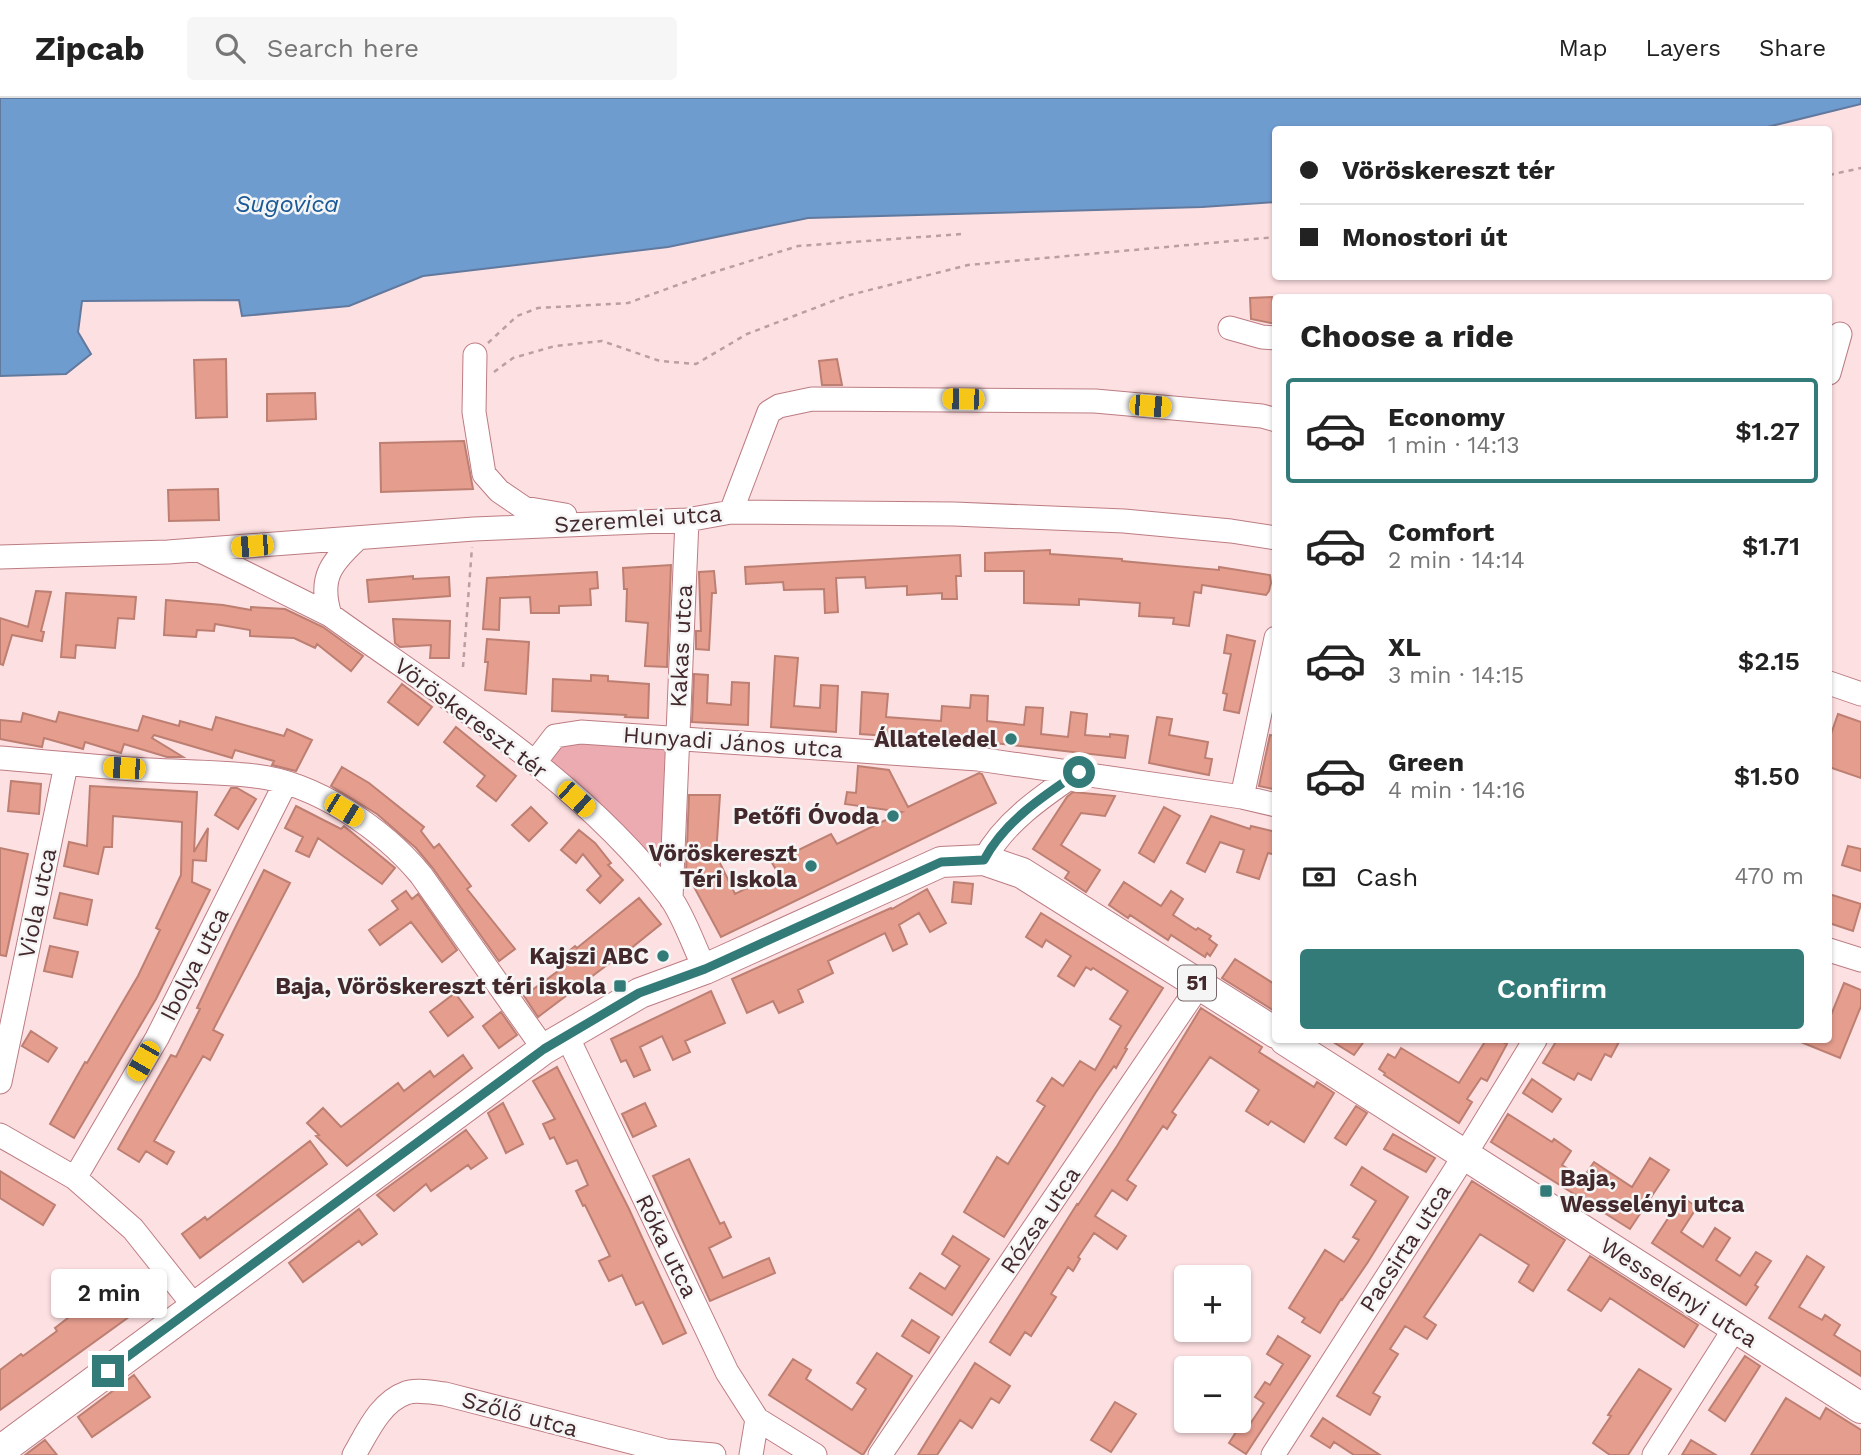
<!DOCTYPE html>
<meta charset="utf-8">
<style>
body{margin:0;font-family:"Work Sans",sans-serif;background:#f6f6f6;color:#222;height:100vh;display:flex;flex-direction:column;font-size:26px;white-space:nowrap}
*{box-sizing:border-box;margin:0}
p{font-size:23px;color:#767676}
.icon{flex:none;width:38px;height:38px;fill:none;stroke:currentColor;stroke-width:2;stroke-linecap:round;stroke-linejoin:round}
.map{position:relative;flex:1;overflow:hidden}
.panel{position:absolute;left:1272px;top:196px;width:560px;height:749px;display:flex;flex-direction:column;background:#fff;border-radius:7px;box-shadow:0 2px 5px #0004}
.panel>*{flex:none}
.banner{position:absolute;left:1272px;top:28px;width:560px;height:154px;border-radius:7px;box-shadow:0 2px 5px #0004;display:grid;align-content:center;height:154px;padding:0 28px;background:#fff}
.controls{position:absolute;left:1174px;top:1167px;display:grid;gap:14px}
.controls a{display:grid;place-items:center;width:77px;height:77px;border-radius:7px;background:#fff;box-shadow:0 2px 5px #0004;font-size:35px}
.end{position:absolute;width:32px;height:32px;margin:-16px;border:9px solid #327b78;background:#fff;box-shadow:0 0 0 4px #fff}
.from{border-radius:50%}
.bubble{position:absolute;height:49px;border-radius:7px;background:#fff;box-shadow:0 2px 5px #0004;font-size:23px;font-weight:600;line-height:49px;text-align:center}
.car{position:absolute;width:21px;height:42px;margin:-21px -10px;border-radius:9px;box-shadow:0 0 5px 2px #0007;background:linear-gradient(#f5c518 24%,#345 0 40%,#f5c518 0 76%,#345 0 86%,#f5c518 0)}
.banner b{display:flex;align-items:center;gap:24px;height:66px;font-size:26px}
.banner b+b{border-top:2px solid #e0e0e0}
.banner i{width:18px;height:18px;background:#222}
ul{padding:0;list-style:none}
li{display:flex;align-items:center;gap:21px;height:105px;margin:0 14px 10px;padding:0 14px;border:4px solid transparent;border-radius:7px}
li div{flex:1}
li b{display:block;font-size:26px}
li em{font-style:normal;font-weight:600}
li.active{border-color:#327b78}
li>.icon{width:63px;height:63px;stroke-width:1.5}
h2{padding:0 28px;font-size:32px;line-height:84px}
.pay{display:flex;align-items:center;gap:18px;height:77px;padding:0 28px;font-size:26px}
.pay p{margin-inline-start:auto}
.action{display:flex;gap:14px;margin-top:auto;padding:14px 28px}
.action a{flex:1;height:80px;border-radius:7px;background:#327b78;color:#fff;font-size:28px;font-weight:600;line-height:80px;text-align:center}
header{display:flex;align-items:center;gap:42px;box-sizing:border-box;height:98px;padding:0 35px;background:#fff;border-bottom:2px solid #e0e0e0}
header strong{font-size:33px}
nav{display:flex;gap:38px;margin-inline-start:auto;font-size:24px}
.search{width:490px;height:63px;background:#f6f6f6;display:flex;align-items:center;gap:18px;box-sizing:border-box;padding:0 24px;border-radius:7px;color:#767676;font-size:26px}
.map>svg:first-child{display:block}
</style>
<header>
<strong>Zipcab</strong>
<div class="search"><svg class="icon" aria-label="search" viewBox="0 0 24 24"><circle cx="10" cy="10" r="6"/><path d="M15 15l6 6"/></svg>Search here</div>
<nav><a>Map</a><a>Layers</a><a>Share</a></nav>
</header>
<div class="map">
<svg width="1861" height="1357" viewBox="0 0 1861 1357">
<rect width="100%" height="100%" fill="#fde0e2"/>
<path fill="#ecabb1" d="M555,638L670,648L666,786L535,664Z"/>
<path fill="#6f9ccf" stroke="#62799e" stroke-width="2" d="M0,0H1861V6L1755,32H1276V104L1202,109L808,120L668,149L423,178L349,208L242,218L239,202L82,203L78,234L91,256L66,276L0,278Z"/>
<path fill="#e59d8e" stroke="#bd7f72" stroke-width="2" d="M1272,199L1276,226L1251,221L1250,200Z
M226,261L227,319L196,320L194,262Z
M837,261L842,287H822L819,263Z
M315,295L316,321L267,323V296Z
M464,343L473,391L381,394L380,345Z
M218,391L219,422L169,423L168,392Z
M1050,452V456L1122,461V463L1219,472V469L1270,477L1271,485L1269,493L1266,497L1202,487L1201,495L1194,494L1189,528L1173,526L1174,520L1139,518L1140,505L1079,501V507L1024,505V473H985V455Z
M960,457L961,478H956L957,501H942V495L907,497V488L866,490L865,479L836,480L838,514L825,515L824,491L784,492L783,484L746,486L745,469Z
M671,467L667,569L645,568L648,525L626,523L627,491H624L623,470Z
M714,473L716,495H712L709,552L696,551V533H701L699,474Z
M597,474L598,490L590,491L591,507L559,508V515H531L530,499L500,500L499,532L483,531L487,480Z
M413,478V481L449,479L450,498L369,504L367,482Z
M36,493L51,494L41,533L44,534L42,543L12,537L3,567L0,566V520L28,529Z
M66,495L136,499L134,521L118,520L115,550L76,547L75,560L61,559Z
M166,502L223,507L251,512V509L285,511L323,529L363,558L351,573L317,546L315,550L294,540L250,538V532L215,526L214,533L197,532L196,539L164,537Z
M393,521L450,523L449,560H430L431,547L400,549L395,545Z
M1227,537L1255,543L1239,615L1224,612L1227,596L1223,595L1231,556L1224,555Z
M487,541L529,544L526,596L485,592L488,564H485Z
M775,558L798,560L794,608L820,610L821,587L838,588L836,634L771,629Z
M694,576L708,577L707,605L731,607L732,584L749,585L748,627L692,624Z
M591,577L608,578V583L649,586L648,620L625,619L626,617L552,613L553,581L591,583Z
M402,586L432,609L418,627L388,604Z
M862,594L888,596L886,619L941,623L942,608L970,610L971,597L988,598L987,623L1024,627L1026,609L1043,610L1041,636L1068,639L1071,614L1087,616L1085,637L1110,639V636L1128,638L1125,660L994,645L860,636Z
M59,614L138,633L143,618L179,628L180,623L212,632L216,619L284,638L287,631L312,642L296,673L272,667L274,663L235,652L232,660L154,637L152,640L183,659H167L124,646L121,655L85,644L83,651L44,640L42,649L0,641V622L21,624L23,615L56,624Z
M1838,616L1861,624V680L1829,669V642Z
M1157,619L1172,621L1169,637L1208,644L1205,660L1212,661L1209,677L1149,665Z
M456,629L516,678L496,703L477,688L485,678L444,644Z
M1270,637L1276,638V675L1273,691L1259,688Z
M858,668L889,672L908,709L979,675L982,676L996,705L721,839L686,774L689,697H720L716,757L735,796L778,775L772,765L831,736L837,746L902,714L845,706L847,694L856,695Z
M342,669L369,685L424,729L421,733L434,750L439,746L471,788L467,791L515,851L499,863L432,769L416,750L377,716L331,688Z
M11,683L41,686L39,716L8,713Z
M90,688L197,694L194,754L208,730L206,763L193,762L192,784L210,792L156,901L74,1040L50,1026L85,964L87,965L138,878L160,832L156,830L181,777L182,724L113,718L112,749H104L98,776L64,768L69,744L87,748Z
M231,690H237L256,701L238,731L215,717Z
M1073,694L1115,698L1105,718L1081,715L1061,747L1100,772L1086,794L1065,780L1069,774L1033,751L1067,699Z
M296,708L341,731L344,728L395,770L382,786L318,740L309,759L296,753L303,739L285,730Z
M531,709L547,725L529,743L512,727Z
M1164,709L1180,718L1154,764L1139,755Z
M1211,718L1250,731L1251,728L1276,734V757L1268,755L1259,781L1237,774L1244,752L1220,744L1205,774L1187,765Z
M579,732L595,745L611,765L608,767L623,782L600,805L587,792L601,778L583,756L576,765L561,752Z
M1848,748L1861,751V773L1842,767Z
M0,750L28,756L6,858L0,857Z
M264,772L290,785L213,932L223,937L210,962L203,958L154,1043L174,1054L167,1066L146,1053L139,1064L118,1051L171,957L176,959L200,911L197,910L233,834Z
M954,784L973,786L971,806L952,804Z
M1124,784L1161,808L1171,793L1183,801L1173,817L1196,832L1198,830L1211,838L1209,841L1217,847L1210,858L1207,855L1205,859L1171,837L1168,842L1130,817L1128,820L1109,807Z
M927,791L946,825L930,834L919,815L899,827L907,846L893,853L885,835L828,863L833,875L798,892L803,904L779,915L773,903L747,915L732,881L891,810L892,811Z
M406,793L412,801L418,796L457,852L442,864L411,824L380,847L369,832L398,811L392,803Z
M60,795L92,802L87,827L54,820Z
M1829,796L1861,806L1853,833L1829,825Z
M639,800L661,826L614,864H611L538,919L524,898L569,865L563,858L575,848L577,850Z
M1041,815L1163,890L1125,950L1127,951L1116,970L1114,968L1096,994L1004,1139L964,1114L997,1059L1008,1066L1045,1008L1037,1003L1052,980L1063,988L1080,963L1095,972L1121,928L1110,921L1128,893L1093,870L1091,872L1086,869L1074,888L1058,878L1071,858L1046,842L1042,849L1026,839Z
M50,848L78,854L72,879L44,873Z
M1235,861L1276,887V914L1222,880Z
M1844,885L1861,892V908L1840,960L1796,942H1829V922Z
M711,893L725,925L685,943L690,954L673,962L662,938L640,949L650,972L634,979L626,962L621,964L611,941Z
M455,895L473,919L448,938L430,914Z
M1201,910L1262,949L1259,954L1314,989L1317,984L1334,995L1304,1044L1271,1023L1268,1027L1246,1013L1259,992L1210,959L1172,1014L1176,1017L1167,1031L1163,1028L1127,1082L1136,1088L1127,1102L1112,1092L1095,1118L1126,1138L1117,1151L1094,1135L1078,1159L1080,1161L1073,1173L1068,1169L1051,1196L1056,1199L1031,1238L1025,1234L1010,1257L990,1244L1077,1106L1078,1107L1117,1048Z
M501,914L517,937L499,950L483,928Z
M31,933L57,950L48,964L22,948Z
M1330,942H1365L1354,957Z
M1486,942H1499L1507,946L1487,983L1481,980L1467,1001L1472,1004L1459,1025L1384,977L1385,975L1379,971L1388,956L1395,960L1401,950L1459,985Z
M1557,942H1620L1611,959L1605,956L1591,982L1578,975L1574,982L1543,965Z
M463,957L472,970L347,1068L316,1038L319,1037L307,1025L323,1010L341,1029L398,985L404,993L430,973L434,979Z
M557,969L629,1111L686,1235L663,1246L643,1204L636,1207L622,1177L609,1183L599,1163L610,1158L585,1107L583,1108L576,1093L588,1087L577,1062L567,1066L554,1039L550,1041L543,1026L555,1021L533,983Z
M1532,981L1561,1001L1552,1014L1523,995Z
M503,1005L523,1046L506,1055L488,1015Z
M645,1005L656,1028L633,1039L622,1016Z
M1356,1008L1367,1015L1346,1047L1335,1040Z
M1508,1016L1552,1044L1554,1041L1571,1053L1562,1067L1583,1080L1594,1064L1632,1089L1650,1060L1669,1072L1630,1131L1491,1044Z
M466,1032L487,1060L471,1071L468,1067L431,1093L426,1086L394,1113L377,1097Z
M1393,1036L1435,1060L1426,1074L1384,1051Z
M310,1043L327,1066L200,1160L182,1136L205,1119L207,1122Z
M689,1061L720,1126L724,1124L731,1139L709,1150L723,1180L769,1160L775,1175L710,1203L653,1078Z
M1362,1069L1408,1099L1368,1164L1342,1202L1341,1201L1320,1235L1302,1224L1305,1220L1289,1210L1325,1152L1344,1164L1359,1142L1353,1139L1376,1103L1351,1087Z
M0,1073L55,1107L43,1127L0,1100Z
M1472,1083L1565,1142L1533,1193L1519,1184L1529,1167L1480,1136L1424,1219L1436,1227L1427,1241L1405,1228L1390,1251L1398,1256L1373,1295L1380,1299L1370,1317L1337,1298Z
M1682,1099L1697,1109L1681,1134L1703,1149L1715,1130L1730,1140L1716,1162L1740,1178L1756,1154L1771,1163L1755,1187L1758,1189L1746,1207L1652,1145Z
M359,1111L377,1136L362,1147L359,1143L303,1184L289,1165Z
M953,1138L989,1161L952,1217L910,1190L920,1175L945,1191L960,1168L942,1156Z
M1590,1158L1698,1227L1684,1249L1610,1200L1601,1213L1568,1192Z
M1807,1158L1824,1169L1799,1209L1822,1222L1825,1217L1840,1227L1834,1237L1861,1254V1278L1769,1220Z
M138,1186L151,1203L0,1312V1272L21,1256L23,1258L57,1233L55,1230L103,1193L112,1205Z
M912,1222L939,1239L929,1255L902,1238Z
M1278,1238L1310,1258L1246,1356L1229,1345L1242,1325L1248,1329L1264,1305L1255,1299L1265,1284L1270,1287L1283,1266L1267,1256Z
M877,1255L912,1278L863,1357L769,1297L793,1261L811,1272L806,1281L852,1312L866,1291L857,1285Z
M1745,1258L1760,1268L1725,1323L1709,1312Z
M975,1265L1010,1288L999,1305L991,1300L972,1330L960,1322L937,1357H918Z
M1639,1271L1671,1291L1628,1357H1610L1593,1345L1611,1318L1608,1317L1618,1302Z
M134,1277L150,1299L92,1339L78,1319Z
M1786,1300L1820,1321L1826,1310L1861,1332V1357H1751Z
M1115,1304L1136,1316L1111,1354L1091,1342Z
M1323,1320L1380,1357H1354L1334,1344L1330,1350L1311,1338Z
M45,1342L57,1357H25Z
M1691,1342L1716,1357H1682Z"/>
<g fill="none" stroke-linecap="round" stroke-linejoin="round">
<defs>
<path id="minor" d="M1230,230L1262,239L1276,240
M475,257L474,314L484,376L499,393L524,410L565,417
M1829,275L1840,236
M731,414L769,314L779,308L812,301L1095,303L1262,318L1276,322
M358,440C332,464 318,479 330,517C447,601 581,682 670,799C684,818 694,849 705,871
M199,452L330,517
M0,459L168,454L474,431L687,422L731,414L954,416L1124,423L1231,433L1276,440
M1829,585L1861,596
M0,660C50,664 99,669 149,672C184,674 220,674 255,678C316,685 383,731 421,777L544,951
M535,664L555,638L581,634L978,661L1242,699L1276,707
M1242,699L1276,540
M984,762C1004,724 1043,698 1078,674
M671,801L687,422
M1829,852L1861,862
M567,938L727,1274L757,1321L751,1357
M0,984L66,667
M0,1037L75,1080L133,1131L195,1209
M75,1080L157,940L285,686
M757,1321L815,1357
M354,1357C367,1335 380,1304 406,1295C416,1291 434,1295 445,1296L666,1353L714,1357
M880,1357L1191,899L1197,885
M1273,1357L1456,1071L1535,942
M1654,1357L1735,1230"/>
<path id="major" d="M1285,942L1861,1310
M0,1353L544,951L640,895L705,871L941,764L984,762L1022,775L1276,935"/>
</defs>
<use href="#minor" stroke="#bc7c83" stroke-width="25"/>
<use href="#major" stroke="#bc7c83" stroke-width="32"/>
<path stroke="#ba9ea0" stroke-width="2.5" stroke-dasharray="5 5" stroke-linecap="butt" d="M1829,77L1861,70
M488,245L517,218L538,210L628,205L705,177L798,148L962,136
M494,274L513,260L555,248L602,243L660,263L696,266L747,236L846,198L968,167L1276,139
M463,569L472,449"/>
<use href="#minor" stroke="#fff" stroke-width="23"/>
<use href="#major" stroke="#fff" stroke-width="30"/>
</g>
<g fill="none" stroke-linecap="round" stroke-linejoin="round">
<path stroke="#327b78" stroke-width="9" d="M108,1273L544,951L639,895L705,871L941,764L984,762C1004,724 1043,698 1079,674"/>
</g>
<g fill="#327b78" stroke="#f5f5f5" stroke-width="2.5">
<circle cx="1011" cy="641" r="7"/>
<circle cx="893" cy="718" r="7"/>
<circle cx="811" cy="768" r="7"/>
<circle cx="663" cy="858" r="7"/>
<rect x="613" y="881" width="14" height="14" rx="3.5"/>
<rect x="1539" y="1086" width="14" height="14" rx="3.5"/>
</g>
<g text-anchor="middle" stroke-width="5" stroke-linejoin="round" paint-order="stroke">
<rect fill="#f5f5f5" stroke="#786668" stroke-width="2" x="1178" y="867.5" width="38" height="35" rx="5"/>
<g font-size="21" font-weight="bold" fill="#43282c">
<text x="1197" y="892">51</text>
</g>
<g font-size="23" fill="#43282c" stroke="#f5f5f5">
<text transform="translate(638 421) rotate(-4)" y="8">Szeremlei utca</text>
<text transform="translate(681 548) rotate(-87)" y="8">Kakas utca</text>
<text transform="translate(471 620) rotate(37)" y="8">Vöröskereszt tér</text>
<text transform="translate(733 644) rotate(4)" y="8">Hunyadi János utca</text>
<text transform="translate(37 805) rotate(-78)" y="8">Viola utca</text>
<text transform="translate(194 866) rotate(-63)" y="8">Ibolya utca</text>
<text transform="translate(1040 1122) rotate(-56)" y="8">Rózsa utca</text>
<text transform="translate(667 1148) rotate(64)" y="8">Róka utca</text>
<text transform="translate(1405 1150) rotate(-57)" y="8">Pacsirta utca</text>
<text transform="translate(1679 1194) rotate(33)" y="8">Wesselényi utca</text>
<text transform="translate(520 1316) rotate(15)" y="8">Szőlő utca</text>
</g>
<g font-size="23" font-weight="bold" fill="#43282c" stroke="#f5f5f5" text-anchor="end">
<text x="997" y="649">Állateledel</text>
<text x="879" y="726">Petőfi Óvoda</text>
<text x="797" y="763">Vöröskereszt<tspan x="797" dy="26">Téri Iskola</tspan></text>
<text x="649" y="866">Kajszi ABC</text>
<text x="606" y="896">Baja, Vöröskereszt téri iskola</text>
<text x="1560" y="1088" text-anchor="start">Baja,<tspan x="1560" dy="26">Wesselényi utca</tspan></text>
</g>
<g font-size="24" font-style="italic" fill="#195997" stroke="#f5f5f5">
<text x="287" y="114">Sugovica</text>
</g>
</g>
</svg>
<div class="controls">
<a>+</a>
<a>−</a>
</div>
<i class="end from" style="left:1079px;top:674px"></i>
<i class="end" style="left:108px;top:1273px"></i>
<div class="bubble" style="left:51px;top:1171px;width:116px">2 min</div>
<i class="car" style="left:963px;top:301px;rotate:271deg"></i>
<i class="car" style="left:1150px;top:308px;rotate:95deg"></i>
<i class="car" style="left:252px;top:448px;rotate:265deg"></i>
<i class="car" style="left:124px;top:670px;rotate:274deg"></i>
<i class="car" style="left:576px;top:701px;rotate:132deg"></i>
<i class="car" style="left:344px;top:712px;rotate:122deg"></i>
<i class="car" style="left:143px;top:963px;rotate:210deg"></i>
<div class="banner">
<b><i class="from"></i>Vöröskereszt tér</b>
<b><i></i>Monostori út</b>
</div>
<section class="panel">
<h2>Choose a ride</h2>
<ul>
<li class="active"><svg class="icon" aria-label="car" viewBox="0 0 24 24"><path d="M5 17H2v-5l4-1 3-4h7l3 4 3 1v5h-3M9 17h6M6 11h13"/><circle cx="7" cy="17" r="2"/><circle cx="17" cy="17" r="2"/></svg><div><b>Economy</b><p>1 min · 14:13</p></div><em>$1.27</em></li>
<li><svg class="icon" aria-label="car" viewBox="0 0 24 24"><path d="M5 17H2v-5l4-1 3-4h7l3 4 3 1v5h-3M9 17h6M6 11h13"/><circle cx="7" cy="17" r="2"/><circle cx="17" cy="17" r="2"/></svg><div><b>Comfort</b><p>2 min · 14:14</p></div><em>$1.71</em></li>
<li><svg class="icon" aria-label="car" viewBox="0 0 24 24"><path d="M5 17H2v-5l4-1 3-4h7l3 4 3 1v5h-3M9 17h6M6 11h13"/><circle cx="7" cy="17" r="2"/><circle cx="17" cy="17" r="2"/></svg><div><b>XL</b><p>3 min · 14:15</p></div><em>$2.15</em></li>
<li><svg class="icon" aria-label="car" viewBox="0 0 24 24"><path d="M5 17H2v-5l4-1 3-4h7l3 4 3 1v5h-3M9 17h6M6 11h13"/><circle cx="7" cy="17" r="2"/><circle cx="17" cy="17" r="2"/></svg><div><b>Green</b><p>4 min · 14:16</p></div><em>$1.50</em></li>
</ul>
<div class="pay"><svg class="icon" aria-label="cash" viewBox="0 0 24 24"><path d="M3 7h18v10H3z"/><circle cx="12" cy="12" r="2"/></svg>Cash<p>470 m</p></div>
<div class="action"><a>Confirm</a></div>
</section>
</div>
